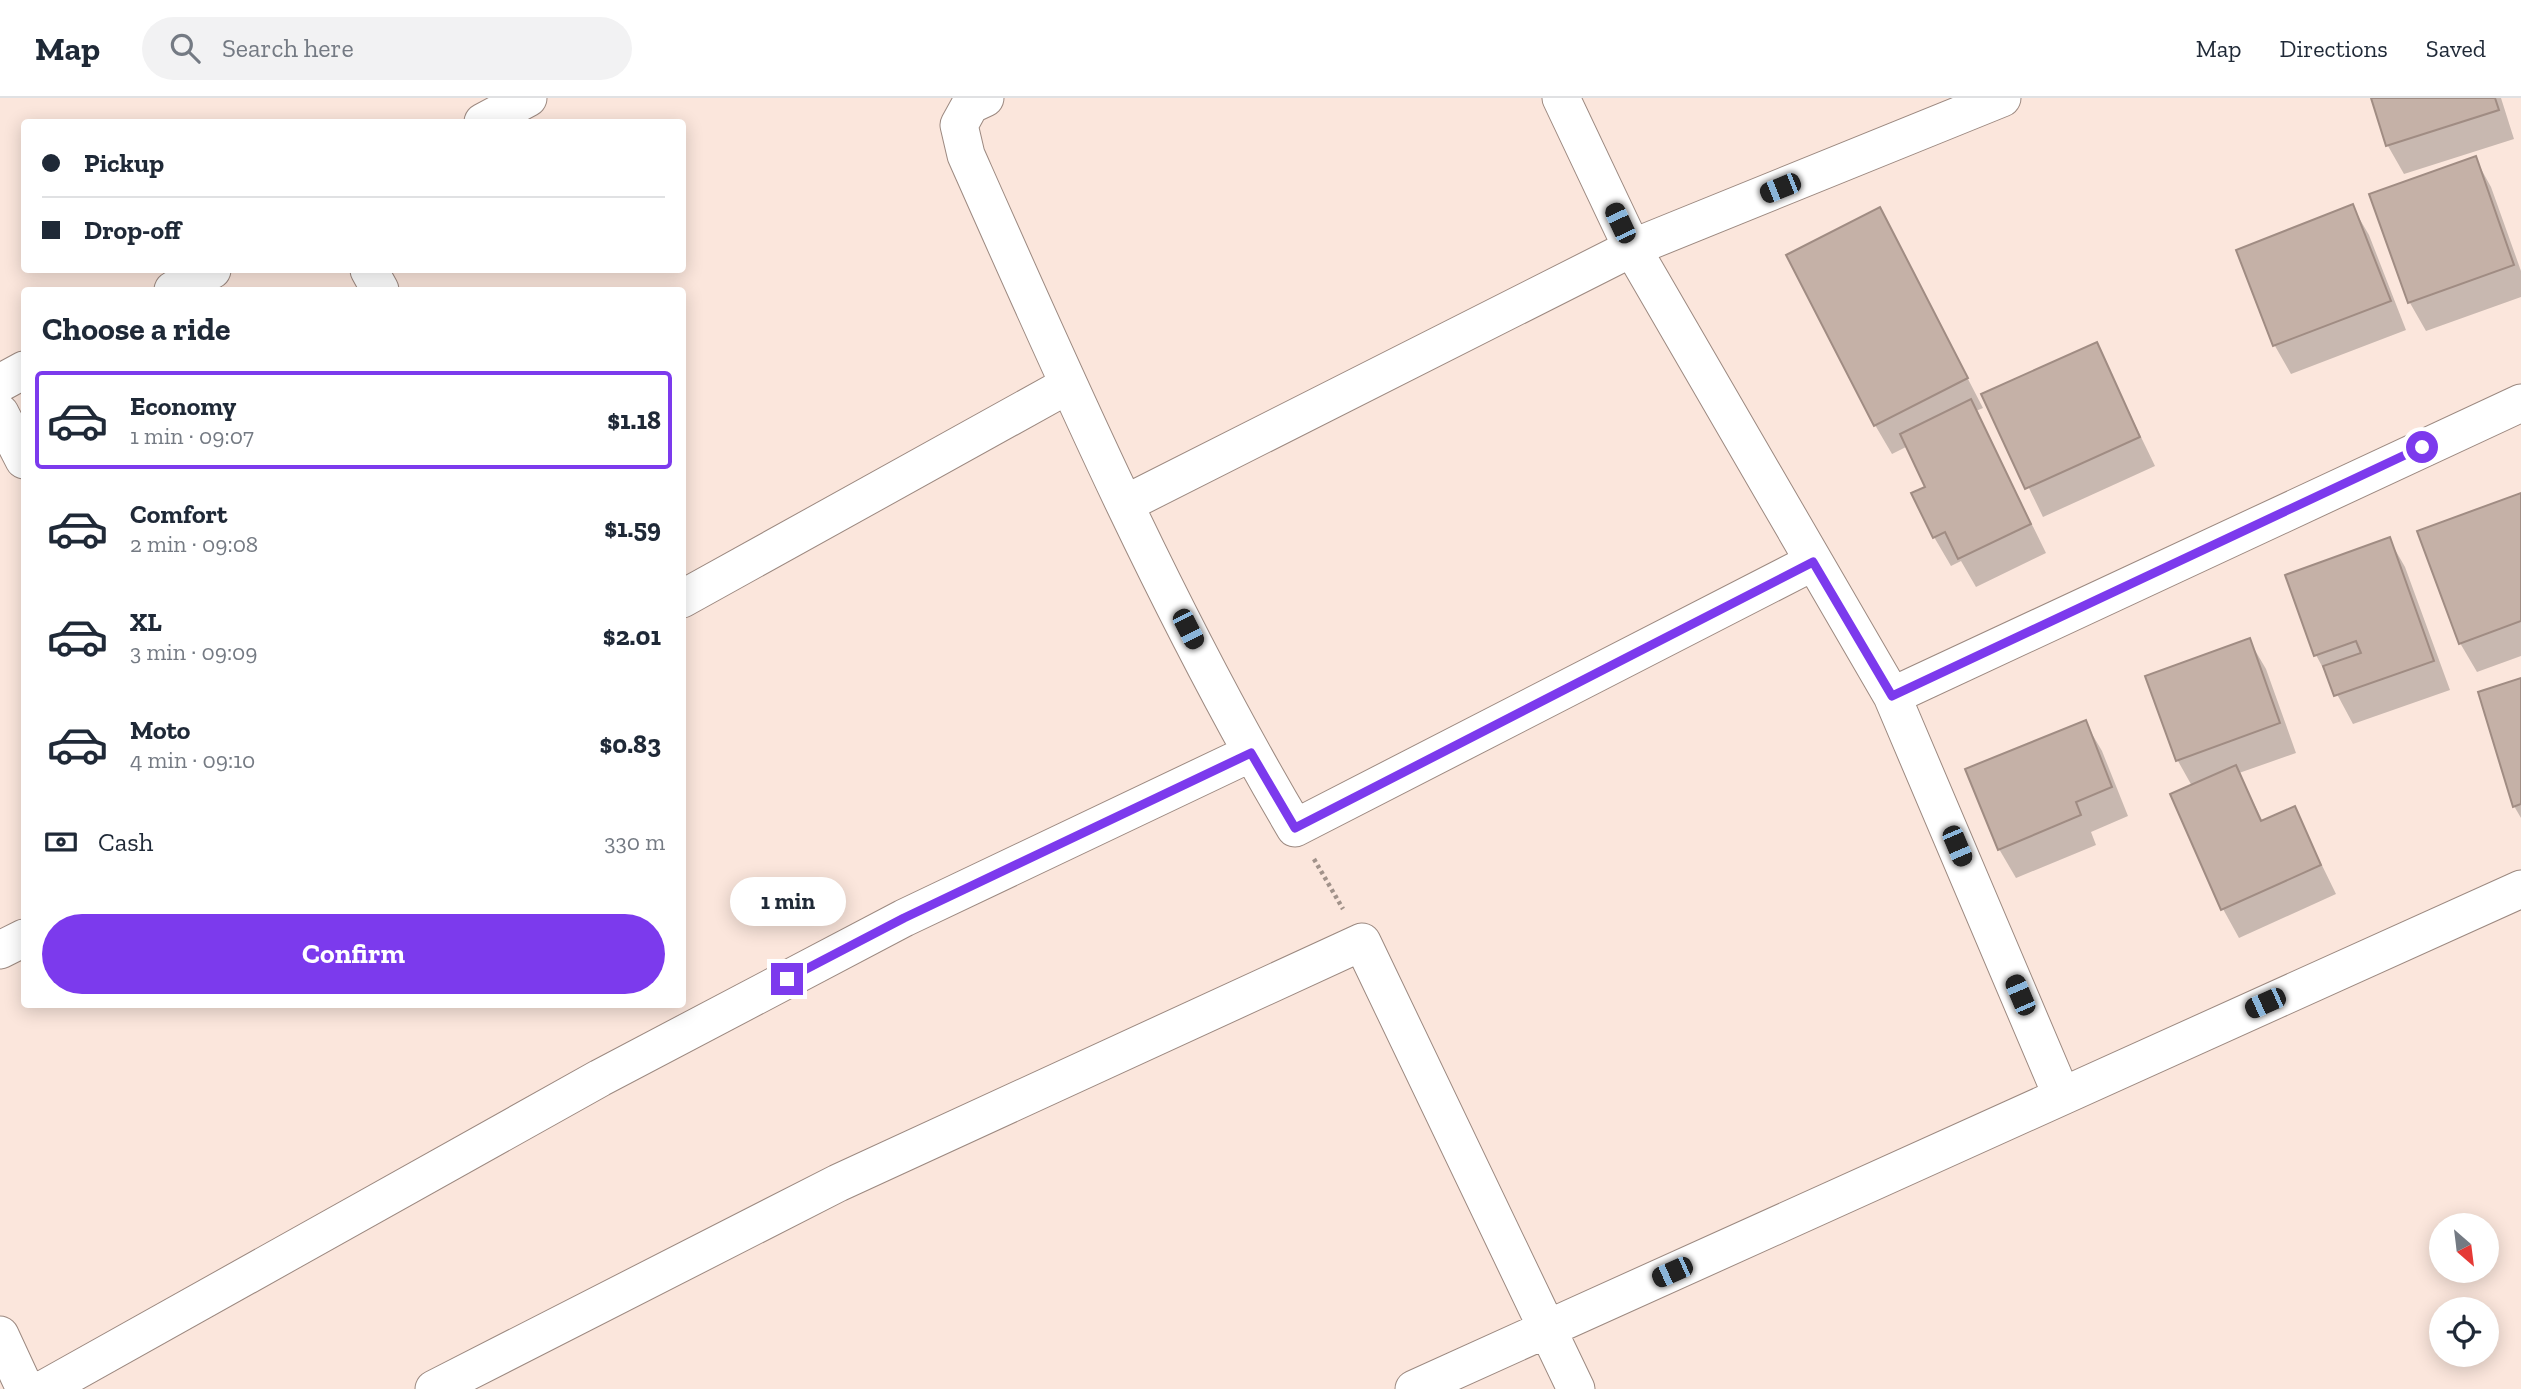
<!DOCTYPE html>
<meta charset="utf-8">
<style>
body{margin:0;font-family:"Zilla Slab",serif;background:#f2f2f3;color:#1f2937;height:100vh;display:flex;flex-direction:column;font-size:26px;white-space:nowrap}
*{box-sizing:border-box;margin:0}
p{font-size:23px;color:#747a83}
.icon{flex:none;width:38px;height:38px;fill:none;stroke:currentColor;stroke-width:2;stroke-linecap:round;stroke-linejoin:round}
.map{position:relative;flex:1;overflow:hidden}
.details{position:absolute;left:21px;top:189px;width:665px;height:721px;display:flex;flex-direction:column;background:#fff;border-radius:7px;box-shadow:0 4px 18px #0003}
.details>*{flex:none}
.hud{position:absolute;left:21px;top:21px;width:665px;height:154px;border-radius:7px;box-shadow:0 4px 18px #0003;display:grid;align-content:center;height:154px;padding:0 21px;background:#fff}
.needle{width:46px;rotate:152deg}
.fabs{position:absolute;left:2429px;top:1115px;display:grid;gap:14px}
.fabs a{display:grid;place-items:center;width:70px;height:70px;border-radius:50%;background:#fff;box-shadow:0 4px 18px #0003;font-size:35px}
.end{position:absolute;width:32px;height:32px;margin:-16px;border:9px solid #7c3aed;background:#fff;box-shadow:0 0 0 4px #fff}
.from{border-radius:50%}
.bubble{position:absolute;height:49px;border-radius:24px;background:#fff;box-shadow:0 4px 18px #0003;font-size:23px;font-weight:800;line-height:49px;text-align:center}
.car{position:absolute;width:21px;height:42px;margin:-21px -10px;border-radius:9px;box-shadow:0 0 5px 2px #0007;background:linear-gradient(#222 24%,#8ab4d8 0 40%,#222 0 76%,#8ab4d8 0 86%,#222 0)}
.hud b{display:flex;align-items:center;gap:24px;height:66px;font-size:26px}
.hud b+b{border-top:2px solid #e0e1e3}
.hud i{width:18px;height:18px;background:#1f2937}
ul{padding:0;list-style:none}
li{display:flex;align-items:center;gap:21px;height:98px;margin:0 14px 10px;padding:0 7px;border:4px solid transparent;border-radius:7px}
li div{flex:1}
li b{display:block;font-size:26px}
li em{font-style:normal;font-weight:800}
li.current{border-color:#7c3aed}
li>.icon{width:63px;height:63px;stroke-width:1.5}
h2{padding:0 21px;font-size:32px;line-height:84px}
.pay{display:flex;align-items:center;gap:18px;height:77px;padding:0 21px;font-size:26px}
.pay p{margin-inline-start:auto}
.cta{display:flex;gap:14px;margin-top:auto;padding:14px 21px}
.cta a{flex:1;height:80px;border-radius:42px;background:#7c3aed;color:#fff;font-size:28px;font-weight:800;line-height:80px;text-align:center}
header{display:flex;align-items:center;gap:42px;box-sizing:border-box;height:98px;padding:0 35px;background:#fff;border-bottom:2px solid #e0e1e3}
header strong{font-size:33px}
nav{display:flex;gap:38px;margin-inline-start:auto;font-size:24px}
.search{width:490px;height:63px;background:#f2f2f3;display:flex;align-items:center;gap:18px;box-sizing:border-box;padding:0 24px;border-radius:38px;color:#747a83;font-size:26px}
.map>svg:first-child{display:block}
</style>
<header>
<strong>Map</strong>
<div class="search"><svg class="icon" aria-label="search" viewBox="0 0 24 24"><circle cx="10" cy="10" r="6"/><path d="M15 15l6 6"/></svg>Search here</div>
<nav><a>Map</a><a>Directions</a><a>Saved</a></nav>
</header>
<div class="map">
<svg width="2521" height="1291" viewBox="0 0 2521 1291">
<rect width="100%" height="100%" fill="#fbe6dc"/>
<path fill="#0003" d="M2373,0H2501L2514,41L2404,76L2388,48Z
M2475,60L2491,89L2521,173V199L2426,233L2410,205L2371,97Z
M2352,108L2369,137L2406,232L2291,276L2275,248L2238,153Z
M1880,111L1983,310L1976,313L2046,455L1976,489L1961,463L1951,468L1934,439L1928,389L1908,348L1892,356L1875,327Z
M2096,246L2155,368L2043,419L1984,297Z
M2521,397V558L2477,574L2460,545Z
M2389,441L2405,469L2450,592L2353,626L2316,557Z
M2249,542L2266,571L2296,655L2239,675L2263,724L2294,710L2336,796L2239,840L2223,811L2192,688L2178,663L2147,579Z
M2521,582V720L2514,708Z
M2085,624L2102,653L2128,718L2091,734L2096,747L2016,780L1999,751Z"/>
<path fill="#c5b1a7" stroke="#a08c83" stroke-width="2" d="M2371,0H2495L2499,12L2386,48Z
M2476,58L2514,167L2408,205L2369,96Z
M2353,106L2391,203L2273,248L2236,152Z
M1880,109L1968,280L1874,328L1786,157Z
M2097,244L2140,339L2025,391L1981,296Z
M1971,301L2031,426L1958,461L1945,434L1933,440L1911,395L1925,389L1900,336Z
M2521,395V523L2459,546L2417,433Z
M2390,439L2434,563L2334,598L2323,568L2361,555L2356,543L2314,558L2285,477Z
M2250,540L2280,625L2176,663L2145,578Z
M2521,580V706L2513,709L2478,594Z
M2086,622L2112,689L2076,704L2081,717L1998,752L1965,671Z
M2236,667L2261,723L2295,708L2321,767L2221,812L2170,696Z"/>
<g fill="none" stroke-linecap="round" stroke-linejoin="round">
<defs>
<path id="minor" d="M985,0L970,7L959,27L966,57C1067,285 1168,515 1295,730L1813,464
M1561,0L1632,150L1892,598L2521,305
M483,24L528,0
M369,172L380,192
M173,192L212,172
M0,285L24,272
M0,315L24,362
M1125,406L1632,150L2002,0
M682,501L1068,287
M1892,598L2061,996
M0,852L24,840
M0,1237L25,1291
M44,1291L600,980L904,820L1251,655
M434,1291L838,1085L1362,844L1576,1291
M1414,1291L2521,791"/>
</defs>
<use href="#minor" stroke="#9c8980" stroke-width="39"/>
<path stroke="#a1928a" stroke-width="4.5" stroke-dasharray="3.5 3.5" stroke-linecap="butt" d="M1314,761L1343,811"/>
<use href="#minor" stroke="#fff" stroke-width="37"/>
</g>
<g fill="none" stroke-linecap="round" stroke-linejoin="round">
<path stroke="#7c3aed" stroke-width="9" d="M787,881L904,820L1251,655L1295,730L1813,464L1892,598L2422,349"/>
</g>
</svg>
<div class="fabs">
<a><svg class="needle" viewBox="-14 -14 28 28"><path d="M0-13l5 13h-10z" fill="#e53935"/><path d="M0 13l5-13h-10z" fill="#747a83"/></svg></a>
<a><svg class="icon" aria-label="locate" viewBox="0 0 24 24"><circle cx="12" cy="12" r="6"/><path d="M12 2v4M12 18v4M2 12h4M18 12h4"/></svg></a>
</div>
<i class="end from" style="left:2422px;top:349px"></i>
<i class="end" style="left:787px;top:881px"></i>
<div class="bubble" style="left:730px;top:779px;width:116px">1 min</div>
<i class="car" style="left:1780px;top:90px;rotate:248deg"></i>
<i class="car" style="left:1620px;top:125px;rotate:335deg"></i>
<i class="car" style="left:1188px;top:531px;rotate:153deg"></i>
<i class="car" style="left:1957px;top:748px;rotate:157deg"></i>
<i class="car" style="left:2020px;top:897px;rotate:337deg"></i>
<i class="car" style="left:2265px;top:905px;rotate:246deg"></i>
<i class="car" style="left:1672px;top:1174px;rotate:246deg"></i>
<div class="hud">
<b><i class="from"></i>Pickup</b>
<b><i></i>Drop-off</b>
</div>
<section class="details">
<h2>Choose a ride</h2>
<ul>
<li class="current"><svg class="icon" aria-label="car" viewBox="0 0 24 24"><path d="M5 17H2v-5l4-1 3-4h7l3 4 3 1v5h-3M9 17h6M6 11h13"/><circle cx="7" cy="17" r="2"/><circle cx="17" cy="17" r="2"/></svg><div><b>Economy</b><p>1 min · 09:07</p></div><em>$1.18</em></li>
<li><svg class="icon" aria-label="car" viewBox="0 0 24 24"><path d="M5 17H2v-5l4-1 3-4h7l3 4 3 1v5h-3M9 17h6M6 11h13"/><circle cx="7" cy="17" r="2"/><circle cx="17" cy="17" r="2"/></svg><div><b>Comfort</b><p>2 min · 09:08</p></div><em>$1.59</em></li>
<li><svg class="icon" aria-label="car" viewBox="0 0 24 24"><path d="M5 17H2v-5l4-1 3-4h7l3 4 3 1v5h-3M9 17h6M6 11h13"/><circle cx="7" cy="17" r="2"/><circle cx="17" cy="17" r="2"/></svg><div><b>XL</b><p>3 min · 09:09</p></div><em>$2.01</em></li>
<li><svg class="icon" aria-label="car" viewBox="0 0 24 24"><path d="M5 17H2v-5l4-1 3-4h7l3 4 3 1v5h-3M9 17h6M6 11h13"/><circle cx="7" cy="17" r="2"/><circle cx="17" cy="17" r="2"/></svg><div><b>Moto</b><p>4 min · 09:10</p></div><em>$0.83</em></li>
</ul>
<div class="pay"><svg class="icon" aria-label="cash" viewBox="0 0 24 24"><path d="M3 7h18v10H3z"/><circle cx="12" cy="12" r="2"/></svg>Cash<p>330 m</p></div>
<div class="cta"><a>Confirm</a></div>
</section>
</div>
